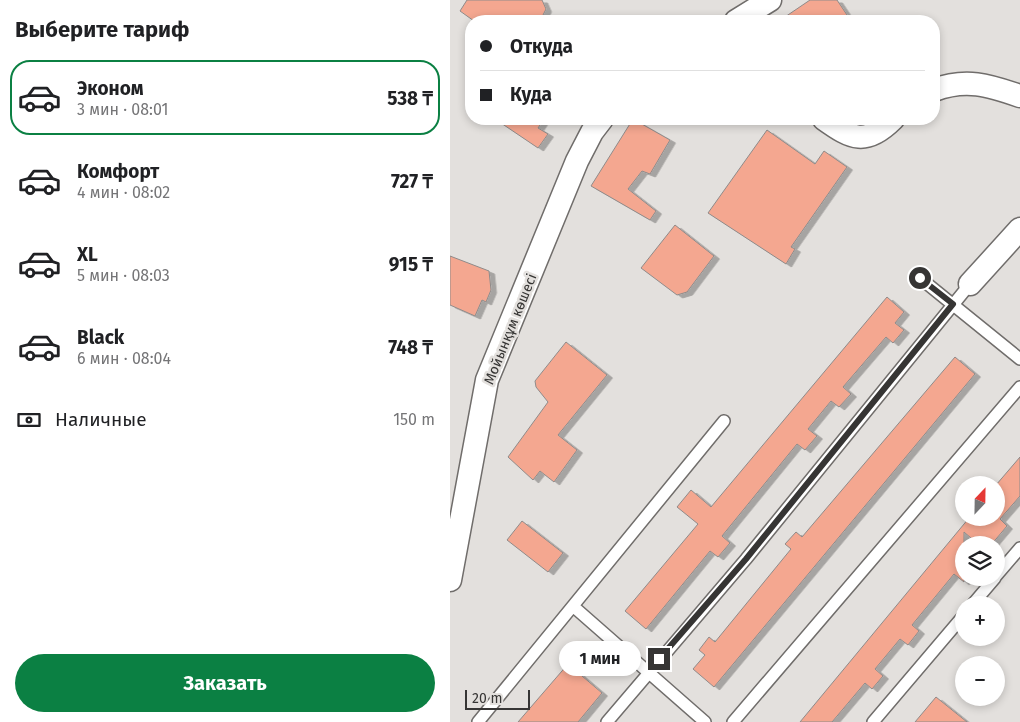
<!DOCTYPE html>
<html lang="ru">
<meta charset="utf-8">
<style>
body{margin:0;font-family:"Fira Sans",sans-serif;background:#f2f2f2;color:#202124;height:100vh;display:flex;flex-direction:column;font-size:19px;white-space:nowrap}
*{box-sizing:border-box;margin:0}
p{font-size:16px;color:#757577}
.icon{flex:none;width:28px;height:28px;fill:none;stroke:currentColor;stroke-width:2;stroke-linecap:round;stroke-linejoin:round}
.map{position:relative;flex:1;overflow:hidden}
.sheet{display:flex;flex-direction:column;background:#fff;width:450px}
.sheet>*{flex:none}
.top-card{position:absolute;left:15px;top:15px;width:475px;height:110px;border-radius:20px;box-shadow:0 2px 8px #0003;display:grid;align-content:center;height:110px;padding:0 15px;background:#fff}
.needle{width:32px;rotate:22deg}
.controls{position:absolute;left:505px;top:476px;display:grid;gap:10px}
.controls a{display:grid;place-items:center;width:50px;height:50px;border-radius:50%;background:#fff;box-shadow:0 2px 8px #0003;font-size:25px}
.scale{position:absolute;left:15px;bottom:12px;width:65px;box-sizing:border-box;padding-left:5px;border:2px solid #363534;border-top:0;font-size:14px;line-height:18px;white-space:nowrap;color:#363534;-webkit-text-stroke:4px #e3e0dd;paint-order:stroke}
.end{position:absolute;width:22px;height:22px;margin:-11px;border:6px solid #363534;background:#fff;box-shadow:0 0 0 2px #fff}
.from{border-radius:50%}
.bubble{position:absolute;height:35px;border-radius:18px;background:#fff;box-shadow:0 2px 8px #0003;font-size:16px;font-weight:700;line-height:35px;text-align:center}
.top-card b{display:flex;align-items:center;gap:18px;height:48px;font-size:19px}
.top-card b+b{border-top:1px solid #e0e0e0}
.top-card i{width:12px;height:12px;background:#202124}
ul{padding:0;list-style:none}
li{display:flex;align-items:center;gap:15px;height:75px;margin:0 10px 8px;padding:0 5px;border:2px solid transparent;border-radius:20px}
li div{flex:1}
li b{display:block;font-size:19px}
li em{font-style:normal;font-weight:700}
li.current{border-color:#0b8043}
li>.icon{width:45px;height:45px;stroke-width:1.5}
h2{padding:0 15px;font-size:22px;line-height:60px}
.pay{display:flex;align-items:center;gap:12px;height:55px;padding:0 15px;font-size:19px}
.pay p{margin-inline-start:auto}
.cta{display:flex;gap:10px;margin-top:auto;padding:10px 15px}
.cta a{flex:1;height:58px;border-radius:30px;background:#0b8043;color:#fff;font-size:20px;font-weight:700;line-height:58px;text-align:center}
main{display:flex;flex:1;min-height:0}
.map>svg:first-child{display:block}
</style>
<main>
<section class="sheet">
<h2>Выберите тариф</h2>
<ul>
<li class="current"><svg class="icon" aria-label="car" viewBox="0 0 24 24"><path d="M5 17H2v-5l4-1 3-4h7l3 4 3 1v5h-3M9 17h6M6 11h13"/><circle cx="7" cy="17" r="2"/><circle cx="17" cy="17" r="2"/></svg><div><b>Эконом</b><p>3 мин · 08:01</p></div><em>538 ₸</em></li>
<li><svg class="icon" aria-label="car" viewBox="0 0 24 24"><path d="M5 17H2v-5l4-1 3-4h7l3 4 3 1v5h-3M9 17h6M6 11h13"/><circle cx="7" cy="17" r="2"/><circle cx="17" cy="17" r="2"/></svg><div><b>Комфорт</b><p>4 мин · 08:02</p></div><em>727 ₸</em></li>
<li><svg class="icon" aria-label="car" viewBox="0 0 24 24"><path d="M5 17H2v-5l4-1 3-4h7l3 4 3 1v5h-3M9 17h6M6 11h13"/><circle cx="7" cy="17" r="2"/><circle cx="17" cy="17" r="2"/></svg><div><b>XL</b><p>5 мин · 08:03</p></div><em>915 ₸</em></li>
<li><svg class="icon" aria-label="car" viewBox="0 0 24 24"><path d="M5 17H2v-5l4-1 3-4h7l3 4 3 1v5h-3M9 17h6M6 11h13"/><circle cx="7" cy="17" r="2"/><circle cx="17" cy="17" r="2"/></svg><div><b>Black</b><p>6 мин · 08:04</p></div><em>748 ₸</em></li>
</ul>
<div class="pay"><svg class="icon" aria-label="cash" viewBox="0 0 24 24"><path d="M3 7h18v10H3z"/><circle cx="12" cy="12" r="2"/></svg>Наличные<p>150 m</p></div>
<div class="cta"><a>Заказать</a></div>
</section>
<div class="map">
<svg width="570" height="722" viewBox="0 0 570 722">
<defs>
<filter id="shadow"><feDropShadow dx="5.5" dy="3" stdDeviation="0" flood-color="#0004"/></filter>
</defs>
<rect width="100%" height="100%" fill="#e3e0dd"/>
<path fill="#f4a790" stroke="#8f8b8a" filter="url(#shadow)" d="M17,0H92L96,9L91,19L82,21H24L10,11Z
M360,0H387L401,21H329Z
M45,119H94L88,128L98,134L88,148Z
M183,119L220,140L200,174L192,171L178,189L206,211L200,220L141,186Z
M317,130L365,164L374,151L397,167L341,247L345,249L336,264L258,213Z
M225,225L264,256L237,292L227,295L191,268Z
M0,256L39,271L41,290L36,302L32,300L25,316L0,305Z
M437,297L454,312L445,323L454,330L443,343L436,337L393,387L401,394L389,407L381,401L358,429L367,436L355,450L347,444L272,536L280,543L268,557L260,551L196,629L175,611L248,524L227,507L241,490L261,507Z
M116,342L157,375L108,435L127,450L104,482L90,471L83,480L58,457L98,402L86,387L85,381Z
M505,357L525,374L264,687L243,669L255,655L249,650L259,637L265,642L341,549L335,544L346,532L352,537Z
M570,457V496L550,519L557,526L541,545H529L514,532V582L504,574L462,625L469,631L458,645L450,639L425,669L433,676L422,689L415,683L382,722H350L519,518H546V485Z
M72,521L113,553L98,572L57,540Z
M118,664L152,693L128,722H68Z
M486,697L517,722H465Z"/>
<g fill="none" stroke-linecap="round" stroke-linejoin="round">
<defs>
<path id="service" d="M470,278L570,359
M546,576L570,548
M522,605L545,578
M124,607L255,722
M28,722L274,421
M157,722L296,559L520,284
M283,722L570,387
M423,722L514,615"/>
<path id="minor" d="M286,21L320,0
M484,90C516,78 538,85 570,96
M374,119C402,139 416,146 443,119
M520,284L570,229
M0,580L37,380L127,161L142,132L152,119"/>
</defs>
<use href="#service" stroke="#706d6b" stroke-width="14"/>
<use href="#minor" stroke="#706d6b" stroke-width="25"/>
<use href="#service" stroke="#fff" stroke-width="11"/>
<use href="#minor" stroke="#fff" stroke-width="22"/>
</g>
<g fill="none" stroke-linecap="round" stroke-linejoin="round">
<path stroke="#363534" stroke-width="6" d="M209,659L296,559L503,304L470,278"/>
</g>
<g text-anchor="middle" stroke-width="5" stroke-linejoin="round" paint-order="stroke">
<g font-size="14" fill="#363534" stroke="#e3e0dd">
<text transform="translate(60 329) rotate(-68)" y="5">Мойынқұм көшесі</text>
</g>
</g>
</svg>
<div class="controls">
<a><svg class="needle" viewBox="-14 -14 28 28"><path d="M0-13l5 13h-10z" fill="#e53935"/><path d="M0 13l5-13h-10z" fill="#757577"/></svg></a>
<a><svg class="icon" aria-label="layers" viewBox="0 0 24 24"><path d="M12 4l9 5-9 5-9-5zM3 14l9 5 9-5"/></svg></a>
<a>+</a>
<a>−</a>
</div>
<div class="scale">20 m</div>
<i class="end from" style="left:470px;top:278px"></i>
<i class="end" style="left:209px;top:659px"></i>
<div class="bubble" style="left:109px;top:641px;width:82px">1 мин</div>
<div class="top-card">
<b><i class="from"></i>Откуда</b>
<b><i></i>Куда</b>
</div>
</div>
</main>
